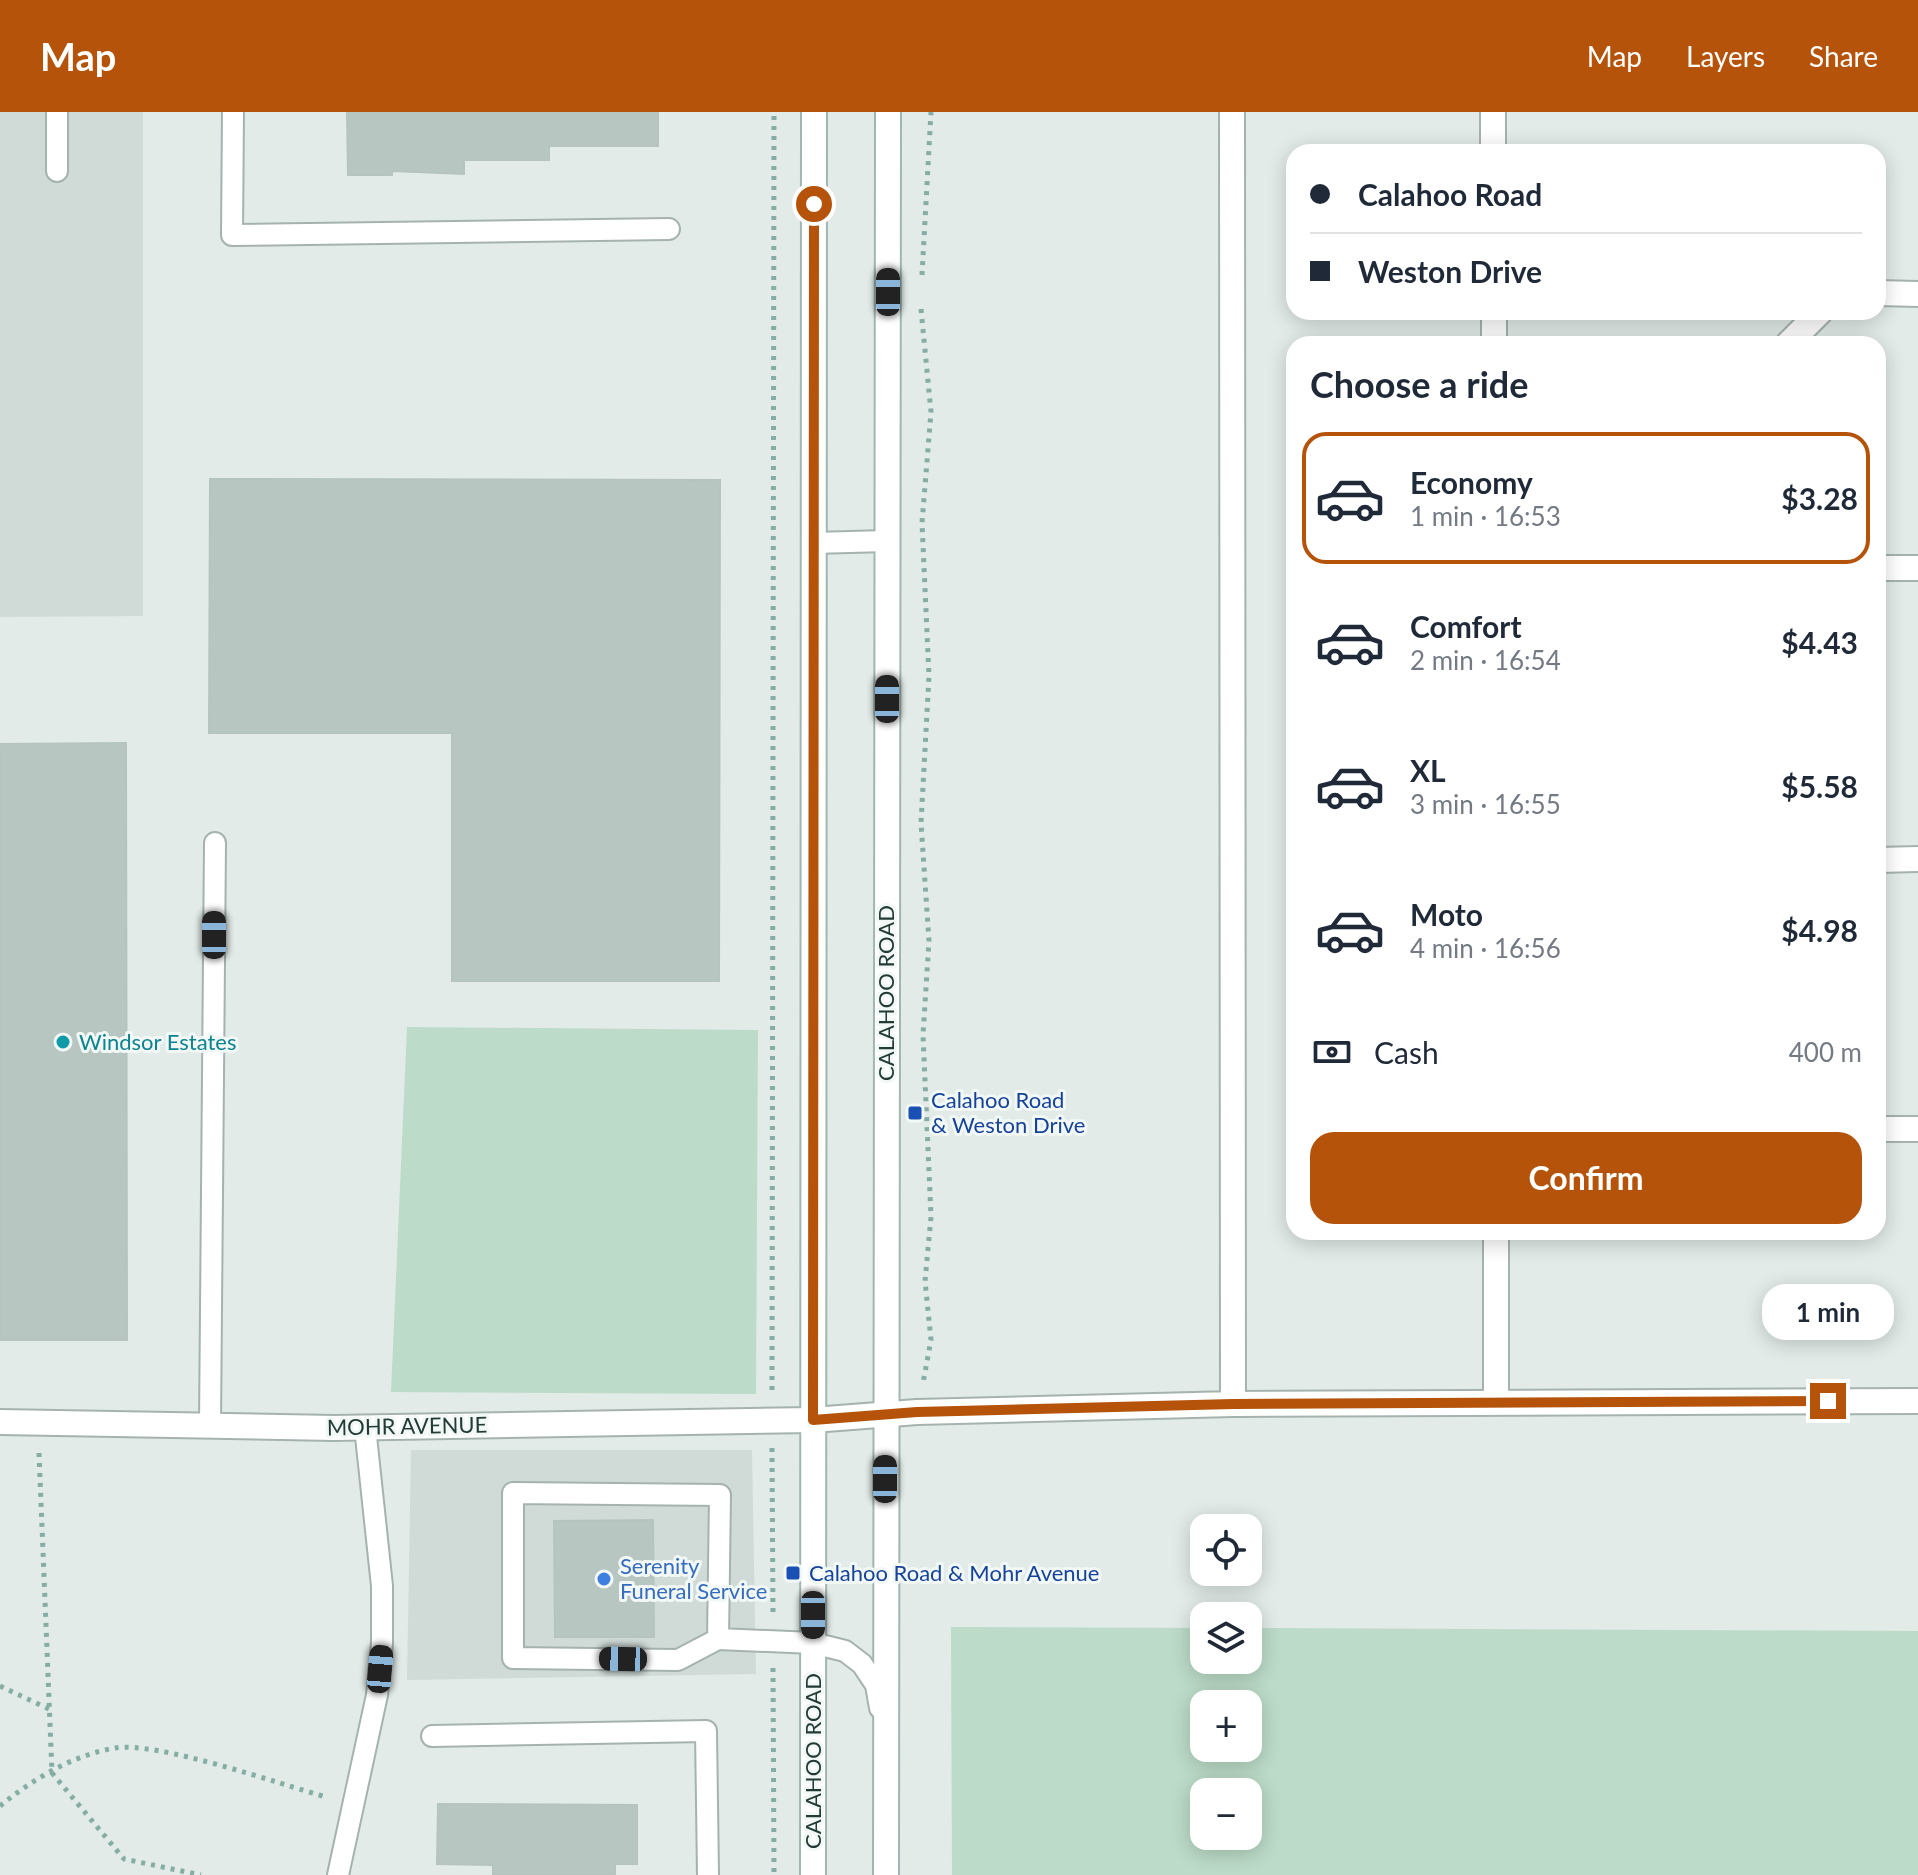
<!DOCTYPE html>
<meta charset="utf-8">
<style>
body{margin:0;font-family:Lato,sans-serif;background:#f6f6f7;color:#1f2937;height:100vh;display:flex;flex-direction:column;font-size:30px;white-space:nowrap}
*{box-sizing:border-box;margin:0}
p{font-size:26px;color:#747a83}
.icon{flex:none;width:44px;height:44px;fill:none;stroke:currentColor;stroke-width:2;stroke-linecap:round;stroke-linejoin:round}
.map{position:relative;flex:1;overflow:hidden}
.side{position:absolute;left:1286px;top:224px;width:600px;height:904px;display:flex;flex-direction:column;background:#fff;border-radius:24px;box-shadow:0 4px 20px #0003}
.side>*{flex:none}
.banner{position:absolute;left:1286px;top:32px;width:600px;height:176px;border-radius:24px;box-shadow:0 4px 20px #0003;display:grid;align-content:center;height:176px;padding:0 24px;background:#fff}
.tools{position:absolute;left:1190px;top:1402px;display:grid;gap:16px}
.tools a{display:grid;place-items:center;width:72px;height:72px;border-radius:16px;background:#fff;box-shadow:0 4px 20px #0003;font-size:40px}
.end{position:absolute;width:36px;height:36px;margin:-18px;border:10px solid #b45309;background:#fff;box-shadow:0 0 0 4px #fff}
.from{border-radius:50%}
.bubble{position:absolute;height:56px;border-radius:24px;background:#fff;box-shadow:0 4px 20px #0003;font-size:26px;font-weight:700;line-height:56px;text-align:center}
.car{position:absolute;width:24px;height:48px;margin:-24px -12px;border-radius:10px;box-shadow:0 0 6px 2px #0007;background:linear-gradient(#222 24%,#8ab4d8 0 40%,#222 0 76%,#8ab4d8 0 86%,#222 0)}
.banner b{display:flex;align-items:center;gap:28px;height:76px;font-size:30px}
.banner b+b{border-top:2px solid #e0e1e3}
.banner i{width:20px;height:20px;background:#1f2937}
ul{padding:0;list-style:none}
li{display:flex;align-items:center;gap:24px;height:132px;margin:0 16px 12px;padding:0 8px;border:4px solid transparent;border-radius:24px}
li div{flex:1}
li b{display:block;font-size:30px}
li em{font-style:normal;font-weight:700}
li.on{border-color:#b45309}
li>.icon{width:72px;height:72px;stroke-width:1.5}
h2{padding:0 24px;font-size:36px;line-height:96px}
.pay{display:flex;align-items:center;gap:20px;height:88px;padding:0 24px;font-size:30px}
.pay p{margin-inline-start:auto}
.primary-button{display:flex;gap:16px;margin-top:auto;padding:16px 24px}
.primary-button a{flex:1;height:92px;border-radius:24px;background:#b45309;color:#fff;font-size:32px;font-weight:700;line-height:92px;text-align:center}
header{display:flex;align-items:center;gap:48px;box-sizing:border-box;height:112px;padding:0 40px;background:#b45309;color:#fff}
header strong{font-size:38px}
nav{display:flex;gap:44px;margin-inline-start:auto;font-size:28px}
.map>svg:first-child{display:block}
</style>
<header>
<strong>Map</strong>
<nav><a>Map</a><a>Layers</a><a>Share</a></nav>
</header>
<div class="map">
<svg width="1918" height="1763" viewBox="0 0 1918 1763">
<rect width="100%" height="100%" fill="#e2ebe8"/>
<path fill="#d0dbd7" d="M0,0H143V504L0,505Z
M411,1338H752L756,1562L407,1568Z"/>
<path fill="#bcdbc8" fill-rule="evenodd" d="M407,915L758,918L756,1282L391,1280Z
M951,1515L1204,1516V1548H1248V1516L1918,1519V1763H952ZM1204,1592H1248V1636H1204ZM1204,1680H1248V1724H1204Z"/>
<path fill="#b7c6c1" stroke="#b5c4bf" stroke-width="2" d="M347,0H658V34H549V48H464V62L392,59V63H348Z
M210,367L720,368L719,869H452V621H209Z
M126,631L127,1228H0V632Z
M653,1408L654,1525H555L554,1409Z
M438,1692L637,1693V1752H615V1763H493V1753L437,1752Z"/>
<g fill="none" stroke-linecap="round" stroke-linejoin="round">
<defs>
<path id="service" d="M233,0L232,123L669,117
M57,59V0
M813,431L887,429
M210,1314L215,731
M718,1527L720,1383L513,1381V1546L678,1548L718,1527L813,1531L845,1539L862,1552L876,1573L880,1596
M432,1624L706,1619L708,1763
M338,1763L377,1583L382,1531V1474L365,1315"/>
<path id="minor" d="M1232,0L1233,1292
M1493,0V40
M1878,181L1918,182
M1494,200V232
M1788,232L1820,200
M1878,456H1918
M1878,748L1918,747
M1878,1017H1918
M1496,1120V1290
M0,1310L334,1316L813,1308L917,1300L1233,1292L1918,1289"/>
<path id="secondary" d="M813,1763L814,0
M886,1763L888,0"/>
</defs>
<use href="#service" stroke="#a5b3af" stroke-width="24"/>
<use href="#minor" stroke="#a5b3af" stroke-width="28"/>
<use href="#secondary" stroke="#a1b6b1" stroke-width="28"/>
<path stroke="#85ada4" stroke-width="5" stroke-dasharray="4 6" stroke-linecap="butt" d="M922,163L931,0
M921,197L931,300L922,411L929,564L921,711L929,829L923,923L931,1105L925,1169L931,1228L923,1271
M772,1278L774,0
M772,1336L773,1502
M39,1341L52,1661L124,1747L201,1763
M773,1556L774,1763
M0,1574L51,1598
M0,1694C33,1667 73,1643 115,1636C157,1629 280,1672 326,1685"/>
<use href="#service" stroke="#fff" stroke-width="20"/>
<use href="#minor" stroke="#fff" stroke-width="24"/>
<use href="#secondary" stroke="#fff" stroke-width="24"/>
</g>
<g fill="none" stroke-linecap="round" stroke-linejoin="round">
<path stroke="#b45309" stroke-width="10" d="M814,92L813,1308L917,1300L1233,1292L1828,1289"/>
</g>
<circle fill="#0f9aa8" stroke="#f2f8f6" stroke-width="3" cx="63" cy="930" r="8"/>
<g fill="#1a4fb4" stroke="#f2f8f6" stroke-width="3">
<rect x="907" y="993" width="16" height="16" rx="4"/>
<rect x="785" y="1453" width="16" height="16" rx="4"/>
</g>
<circle fill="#3f7fe0" stroke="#f2f8f6" stroke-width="3" cx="604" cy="1467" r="8"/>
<g text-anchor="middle" stroke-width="6" stroke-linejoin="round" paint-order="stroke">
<g font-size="22" fill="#233b37" stroke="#f2f8f6">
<text transform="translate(886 881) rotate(-90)" y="8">CALAHOO ROAD</text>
<text transform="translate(407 1314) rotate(-1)" y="8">MOHR AVENUE</text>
<text transform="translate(813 1649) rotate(-90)" y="8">CALAHOO ROAD</text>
</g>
<g font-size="22" fill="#0d838f" stroke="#f2f8f6" text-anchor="start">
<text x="79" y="938">Windsor Estates</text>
</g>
<g font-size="22" fill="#164399" stroke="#f2f8f6" text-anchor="start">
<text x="931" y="996">Calahoo Road<tspan x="931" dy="25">&amp; Weston Drive</tspan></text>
<text x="809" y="1469">Calahoo Road &amp; Mohr Avenue</text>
</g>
<g font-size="22" fill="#366cbe" stroke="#f2f8f6" text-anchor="start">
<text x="620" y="1462">Serenity<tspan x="620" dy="25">Funeral Service</tspan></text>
</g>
</g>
</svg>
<div class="tools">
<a><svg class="icon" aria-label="locate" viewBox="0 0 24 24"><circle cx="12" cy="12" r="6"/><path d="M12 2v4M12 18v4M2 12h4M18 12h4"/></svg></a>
<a><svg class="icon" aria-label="layers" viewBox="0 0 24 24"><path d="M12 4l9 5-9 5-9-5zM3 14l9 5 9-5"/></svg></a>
<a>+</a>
<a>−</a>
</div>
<i class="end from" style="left:814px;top:92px"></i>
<i class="end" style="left:1828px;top:1289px"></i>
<div class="bubble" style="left:1762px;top:1172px;width:132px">1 min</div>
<i class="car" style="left:888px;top:180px;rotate:0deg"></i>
<i class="car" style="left:887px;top:587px;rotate:0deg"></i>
<i class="car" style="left:214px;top:823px;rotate:0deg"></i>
<i class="car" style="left:885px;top:1367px;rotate:0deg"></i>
<i class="car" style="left:813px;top:1503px;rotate:180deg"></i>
<i class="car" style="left:623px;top:1547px;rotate:271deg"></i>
<i class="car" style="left:380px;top:1557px;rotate:5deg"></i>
<div class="banner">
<b><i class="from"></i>Calahoo Road</b>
<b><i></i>Weston Drive</b>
</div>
<section class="side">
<h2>Choose a ride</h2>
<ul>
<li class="on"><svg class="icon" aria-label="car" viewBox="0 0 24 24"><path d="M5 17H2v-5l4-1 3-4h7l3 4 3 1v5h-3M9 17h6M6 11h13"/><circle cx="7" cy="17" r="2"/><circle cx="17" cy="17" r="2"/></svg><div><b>Economy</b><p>1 min · 16:53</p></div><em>$3.28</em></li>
<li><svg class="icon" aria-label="car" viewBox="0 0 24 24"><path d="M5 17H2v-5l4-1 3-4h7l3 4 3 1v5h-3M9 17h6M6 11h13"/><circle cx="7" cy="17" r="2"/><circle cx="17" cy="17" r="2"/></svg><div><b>Comfort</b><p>2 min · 16:54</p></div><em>$4.43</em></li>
<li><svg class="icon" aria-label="car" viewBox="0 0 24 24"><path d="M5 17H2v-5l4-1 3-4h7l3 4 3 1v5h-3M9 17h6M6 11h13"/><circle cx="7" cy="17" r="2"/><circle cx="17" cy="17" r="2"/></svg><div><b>XL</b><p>3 min · 16:55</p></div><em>$5.58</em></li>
<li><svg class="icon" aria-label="car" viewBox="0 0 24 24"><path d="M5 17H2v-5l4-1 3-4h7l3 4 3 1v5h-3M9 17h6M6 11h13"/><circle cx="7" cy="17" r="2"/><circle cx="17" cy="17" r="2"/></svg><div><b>Moto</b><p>4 min · 16:56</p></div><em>$4.98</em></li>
</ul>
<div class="pay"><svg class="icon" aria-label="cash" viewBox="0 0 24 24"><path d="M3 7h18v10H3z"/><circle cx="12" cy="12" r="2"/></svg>Cash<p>400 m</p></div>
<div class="primary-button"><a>Confirm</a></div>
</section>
</div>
